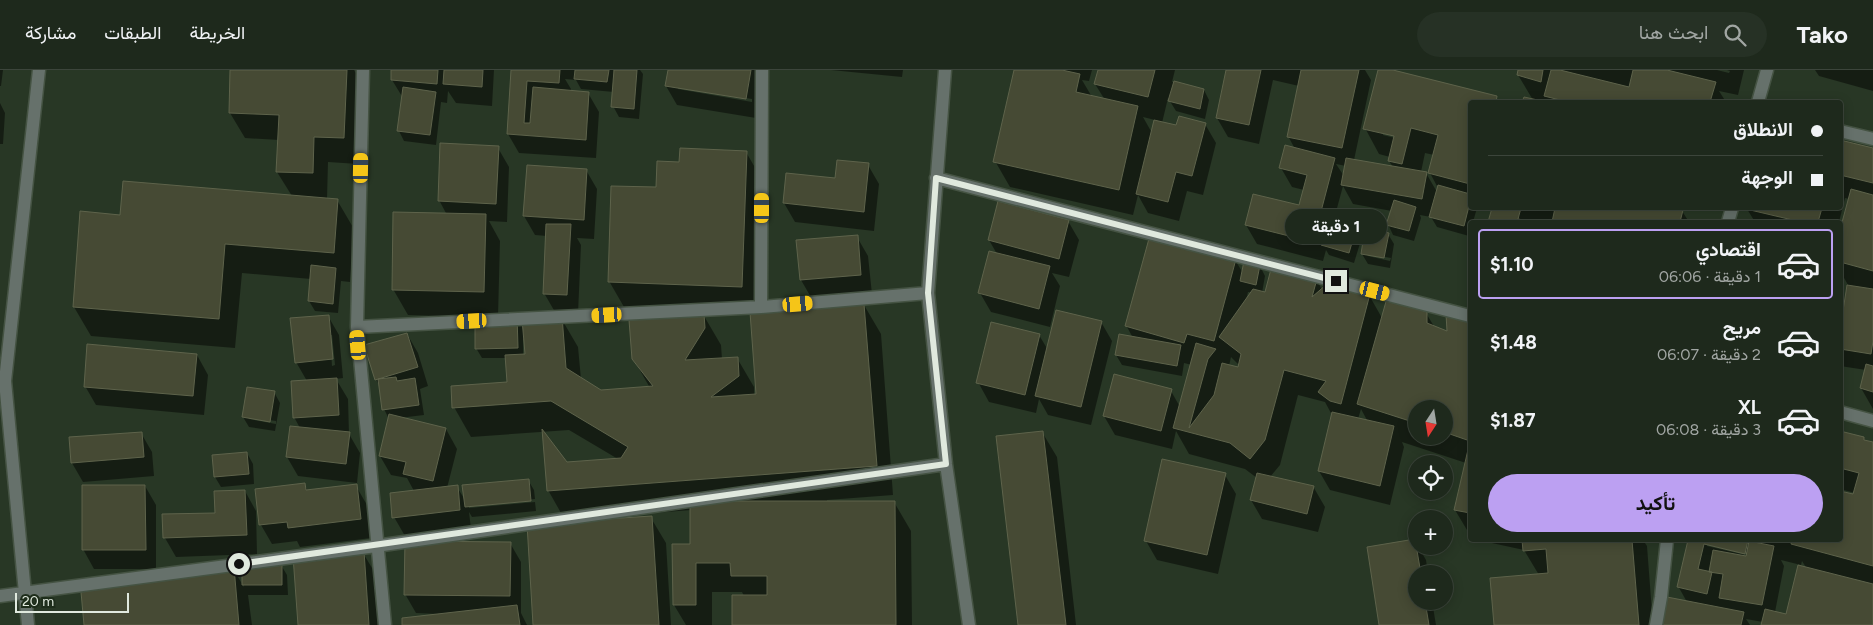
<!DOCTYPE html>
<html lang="ar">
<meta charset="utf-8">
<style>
body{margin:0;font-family:Figtree,Vazirmatn,sans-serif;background:#263125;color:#f1f3f6;direction:rtl;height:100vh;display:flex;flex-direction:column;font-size:19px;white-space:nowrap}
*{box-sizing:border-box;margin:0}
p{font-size:16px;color:#a1a6a3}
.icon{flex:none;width:28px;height:28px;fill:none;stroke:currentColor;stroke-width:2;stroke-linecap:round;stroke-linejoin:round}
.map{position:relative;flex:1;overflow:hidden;direction:ltr}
.details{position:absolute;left:1468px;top:150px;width:375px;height:322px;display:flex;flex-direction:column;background:#1e291c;border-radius:5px;box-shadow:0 2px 12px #0003,0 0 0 1px #3c453b;direction:rtl}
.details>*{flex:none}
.banner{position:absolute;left:1468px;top:30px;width:375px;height:110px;border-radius:5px;box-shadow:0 2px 12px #0003,0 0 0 1px #3c453b;direction:rtl;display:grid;align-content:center;height:110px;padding:0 20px;background:#1e291c}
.needle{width:32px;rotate:192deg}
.buttons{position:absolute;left:1408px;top:330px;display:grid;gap:10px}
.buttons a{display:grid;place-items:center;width:45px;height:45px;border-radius:50%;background:#1e291c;box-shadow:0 2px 12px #0003,0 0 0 1px #3c453b;font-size:25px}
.scale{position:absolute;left:15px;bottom:12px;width:114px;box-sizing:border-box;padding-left:5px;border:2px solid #e0e9de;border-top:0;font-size:14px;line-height:18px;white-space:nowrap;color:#e0e9de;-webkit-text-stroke:4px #1e2d1b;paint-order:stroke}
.end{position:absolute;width:22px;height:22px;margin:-11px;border:6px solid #e0e9de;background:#111;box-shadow:0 0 0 2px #111}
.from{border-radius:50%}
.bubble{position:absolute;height:35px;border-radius:18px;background:#1e291c;box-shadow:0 2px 12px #0003,0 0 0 1px #3c453b;font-size:16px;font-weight:700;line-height:35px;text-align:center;direction:rtl}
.car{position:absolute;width:15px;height:30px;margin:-15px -8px;border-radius:6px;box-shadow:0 0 4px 1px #0007;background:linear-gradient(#f5c518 24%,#345 0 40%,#f5c518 0 76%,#345 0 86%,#f5c518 0)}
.banner b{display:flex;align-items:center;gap:18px;height:48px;font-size:19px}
.banner b+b{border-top:1px solid #3c453b}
.banner i{width:12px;height:12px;background:#f1f3f6}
ul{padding:9px 0 0;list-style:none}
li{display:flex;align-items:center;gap:15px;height:70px;margin:0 10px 8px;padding:0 10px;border:2px solid transparent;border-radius:5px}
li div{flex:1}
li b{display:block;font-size:19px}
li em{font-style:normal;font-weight:700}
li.current{border-color:#bca0f2}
li>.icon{width:45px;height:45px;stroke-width:1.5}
.primary-button{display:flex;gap:10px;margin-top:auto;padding:10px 20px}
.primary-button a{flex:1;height:58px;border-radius:30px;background:#bca0f2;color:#111;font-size:20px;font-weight:700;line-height:58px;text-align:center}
header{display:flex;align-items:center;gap:30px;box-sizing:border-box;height:70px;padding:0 25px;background:#1e291c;border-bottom:1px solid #3c453b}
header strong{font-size:24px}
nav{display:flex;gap:28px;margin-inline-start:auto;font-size:18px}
.search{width:350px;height:45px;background:#263125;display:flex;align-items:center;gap:12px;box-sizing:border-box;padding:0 18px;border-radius:28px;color:#a1a6a3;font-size:19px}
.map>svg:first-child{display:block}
</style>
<header>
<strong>Tako</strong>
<div class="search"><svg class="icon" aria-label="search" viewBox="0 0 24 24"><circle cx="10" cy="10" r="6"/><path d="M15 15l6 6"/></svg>ابحث هنا</div>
<nav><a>الخريطة</a><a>الطبقات</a><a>مشاركة</a></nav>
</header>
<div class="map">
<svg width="1873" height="555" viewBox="0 0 1873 555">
<rect width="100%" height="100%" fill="#283725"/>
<path fill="#0007" fill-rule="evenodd" d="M0,0H3L1,16H0Z
M232,0H354L361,12L358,94L328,92L327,129L337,130L354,159L350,212L341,211L338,243L315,241L309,231L311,209L242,203L235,278L91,266L74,237L121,146L292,126L277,102L279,70L245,68L230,43Z
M393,0H494L492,36L456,33L448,21L447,33L441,32L436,75L404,71L399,61L403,28L392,10Z
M513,0H613L615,4L616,0H640L643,4L639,49L619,47L613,36L614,22L581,19L576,10L565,9L571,19L570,22L588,23L599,42L596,88L519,83L508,64Z
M669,0H760L756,48L677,35L666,16ZM678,17L752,29V32L678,19Z
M831,0H903L902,7Z
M1016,0H1092L1089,11L1082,10L1092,27L1105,30L1095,14L1099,0H1175L1172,12L1204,20L1209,30L1205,49L1176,41L1168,28L1162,53L1177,57L1205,54L1216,73L1203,125L1187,121L1179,151L1148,143L1138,125L1133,145L1010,117L995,91ZM1143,47L1155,50L1152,63Z
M1227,0H1365L1371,10L1354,90L1393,97L1389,91L1390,87L1379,84L1365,58L1379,0H1388L1496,27L1499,32H1470V138H1477L1473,152H1470L1469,166L1437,157L1431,147L1420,145L1421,148L1414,171L1393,165L1388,154L1392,141L1353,134L1343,116L1333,153L1355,160L1361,170L1354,193L1329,185L1326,180L1323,191L1257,174L1246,155L1300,137L1304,120L1292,117L1281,98L1295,79L1288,66L1299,16L1273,10L1259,74L1228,67L1217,48ZM1383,62L1400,67L1399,69L1383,65ZM1425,83L1434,85L1430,103L1438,118L1437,122L1426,103L1421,102ZM1336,94L1346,96L1344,106Z
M1519,0H1717L1729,3L1730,1L1727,0H1744L1738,25L1719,21L1726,32H1523L1524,28L1533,30L1518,5Z
M1815,0H1873V21L1819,6Z
M0,33L5,43L3,74H0Z
M1840,72L1873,80V339L1861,318L1866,300L1840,296V241L1844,242L1848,215L1843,206L1840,217V165L1850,129L1845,128L1839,152H1755L1747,139L1748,138H1840Z
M498,78L509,97L507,152L489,151L500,171L498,247L517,246L524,259L561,248L578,277L581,309L601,321L650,318L633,288L704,246L721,275L722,289L737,288L754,317V325H758L751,242L624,237L609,211L657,119L680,93L746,82L761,108L756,243L864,235L881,264L893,425L827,430V432H894L911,461L912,555H734L744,526L742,522H712V555H686L674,535L692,475L691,440L565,450L548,420L567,393L618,389L569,360L471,367L454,337L508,313L507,288H482L476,278V247L408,245L393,219L447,145L439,130ZM523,269H525L526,285H523Z
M868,95L879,114L874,161L795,152L784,133L787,104L836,109Z
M586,100L597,119L594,169L577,168L581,175L578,244L555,242L544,223L547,166L535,165L524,146Z
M1493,138H1669L1682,141L1689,152H1489Z
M1068,151L1079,170L1069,207L1052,203L1060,216L1050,257L991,242L980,223L997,184L989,170Z
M1388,164L1394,174L1390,198L1368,194L1362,184ZM1368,184L1391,188L1390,191L1368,186Z
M857,167L868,186L872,224L812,229L801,210Z
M1235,190L1243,203L1260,196L1265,206L1262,223L1317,210L1322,220L1369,225L1382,248L1426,243L1435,258L1448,263L1470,252V465L1455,440L1466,393L1402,372L1404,377L1390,435L1330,420L1319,401L1332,345L1325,332L1298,325L1280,395L1270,407L1314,418L1325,437L1318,462L1262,449L1251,430L1257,408L1245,399L1189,384L1176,361L1172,379L1115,365L1104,346L1171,321L1180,337L1192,295L1184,293L1182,306L1122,295L1116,285L1133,268L1126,255ZM1248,222H1252L1246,230ZM1231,287L1240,296L1239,299L1229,296ZM1361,339L1368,352L1358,349ZM1416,339H1444V366H1416Z
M328,246L339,265L343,308L336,309L348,329L349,364L360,383L357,413L298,406L287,387L300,358L294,347L307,311L296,292ZM330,265H332L335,295L332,296Z
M1101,252L1112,271L1091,355L1048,345L1039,329L1036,343L989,332L978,312L1039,265L1048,280Z
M407,264L418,283L428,316L420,319L424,345L399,348L446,359L457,379L447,418L457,417L465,430L528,410L534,420L535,429L469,436V438L535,432L536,441L472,447L469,442L471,459L405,466L394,447L414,421L407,408L391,405L380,386L389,349L384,339L380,317L376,309Z
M197,285L208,305L204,345L96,335L85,316Z
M274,322L280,333L275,361L249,357L243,347ZM249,347L276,351V354L249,349Z
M1042,362L1057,387L1076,555H1019Z
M1840,362L1864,368L1865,371L1873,373V555H1762L1763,552L1746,549L1750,555H1663L1687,532L1678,516L1689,470H1840V422L1854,426L1855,423L1840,419ZM1707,473L1751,484L1750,486L1707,476ZM1781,490L1801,495L1802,491L1807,499L1787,545L1775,542L1784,496Z
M141,363L152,382L154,406L83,412L72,393L70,368Z
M247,383L253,394L254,414L221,417L215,407Z
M1225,405L1236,424L1218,504L1157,490L1146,471Z
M304,414L308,421L356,416L367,435L371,468L300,477L297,471L272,474L261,455L256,420Z
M145,416L156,435V499H94L83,479Z
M245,421L256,441L257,484L176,487L165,468L216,444Z
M651,448L666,473L671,555H534Z
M1478,470H1643L1647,476L1653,555H1496L1539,505L1524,480Z
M1415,471L1416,476H1418L1426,490L1428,504H1416V531H1432L1436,555H1380Z
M510,473L521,492V543L527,555H404L439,545V544L416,543L405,524Z
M363,483L378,508L381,555H299Z
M243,495H281L287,505L288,525H248L252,555H85L233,499L244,517Z"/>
<path fill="#464a34" stroke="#5e634b" d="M230,0H347L344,68L314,67L313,103L276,102L279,45L229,43Z
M391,0H438L437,14L391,10Z
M444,0H483L482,17L443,14Z
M511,0H560L559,13L527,11L524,53H530L533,17L589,22L586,70L507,64Z
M575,0H609L607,12L574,9Z
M614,0H637L634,39L611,37Z
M668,0H751L746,29L665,16Z
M1014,0H1062L1080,4L1076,22L1138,36L1119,120L993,92Z
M1098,0H1155L1148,27L1094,14Z
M1226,0H1261L1249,55L1216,48Z
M1301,0H1359L1342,78L1287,67Z
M1378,0H1393L1497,26L1496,32H1470V114L1428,103L1438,65L1411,58L1402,94L1388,91L1394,66L1363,59Z
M1518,0H1543L1541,12L1517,5Z
M1551,0H1560L1629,17L1633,0H1667L1716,12L1710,32H1568L1544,26Z
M1174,11L1204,19L1200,39L1168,31Z
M403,17L436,22L430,65L397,61Z
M1524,27L1547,32H1522Z
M1179,46L1206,53L1192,106L1176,102L1168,132L1136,124L1154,50L1176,55Z
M1840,70L1873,78V113L1840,105Z
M440,73L499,76L496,134L438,131Z
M1285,75L1335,88L1313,172L1245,155L1253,124L1299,135L1307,105L1279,98Z
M680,78L747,81L742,217L608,212L611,116L656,117L657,91L679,92Z
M1346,88L1427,102L1422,129L1341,115Z
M837,90L869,93L864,142L783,133L786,103L835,108Z
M527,95L587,99L584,150L523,146Z
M123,111L338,129L334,183L225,174L219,249L73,237L80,141L120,145Z
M1438,115L1470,124V132L1464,156L1429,147Z
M1851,119L1873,125V201L1840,192V160Z
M1394,130L1416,137L1409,161L1386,155Z
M998,131L1069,150L1059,189L988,170Z
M1492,138H1521L1518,149L1534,152H1488Z
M1555,138H1674L1683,140L1680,152H1552Z
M1746,138H1822L1818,152H1801L1746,139Z
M393,142L486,144L484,222L392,220Z
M1329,151L1356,159L1349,183L1321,175Z
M546,154H571L567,225L543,224Z
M1365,158L1389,163L1384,188L1361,184Z
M858,165L861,205L800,210L796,170Z
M1150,165L1236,189L1214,271L1187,264L1184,273L1125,256Z
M989,181L1050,196L1039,239L978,223Z
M1244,191L1260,195L1256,215L1240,211Z
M311,195L336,198L333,234L308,231Z
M1271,199L1317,209L1312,227L1327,214L1370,224L1341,334L1330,331L1318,322L1326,311L1284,300L1265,370L1250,389L1230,373L1173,358L1196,273L1216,279L1208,289L1189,358L1214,325L1222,293L1238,297L1241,284L1219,267L1253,219L1265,222Z
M1847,215L1873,219V271L1871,284L1840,279V240L1843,241Z
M1387,228L1427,242V253L1447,261L1446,244L1470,251V443L1454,440L1470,371L1444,362V339H1416V353L1357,334Z
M864,234L877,396L547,421L542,359L567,392L621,388L628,377L551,331L452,338L451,316L507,312L505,285L525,284L522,249L562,246L566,298L601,320L653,316L632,289L629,250L704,244L705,258L685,290L738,287L739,306L711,327L756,324L750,242Z
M1056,240L1102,251L1081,337L1035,326Z
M329,245L333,289L295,293L290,248Z
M517,245L518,278L475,279V246Z
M991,252L1040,264L1025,325L976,313Z
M407,263L418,297L375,310L364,275Z
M1119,264L1181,275L1177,296L1115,285Z
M87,274L197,284L193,326L84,317Z
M1866,294L1873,296V322L1860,318Z
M1114,304L1172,319L1161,361L1103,346Z
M396,307L397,311L415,308L419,335L382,340L378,309Z
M337,308L339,345L293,348L291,311Z
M247,317L275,321L270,352L242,347Z
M1332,342L1394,356L1380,416L1318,401Z
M389,344L446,358L433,411L403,404L406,392L379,386Z
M290,356L350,362L346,394L286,387Z
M1043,361L1066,555H1018L996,366Z
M1840,361L1864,367V370L1873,372V496L1791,474L1792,470H1840V421L1853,424L1859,403L1840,398Z
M142,362L144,387L71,393L69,367Z
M247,382L249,404L214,407L212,385Z
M1162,389L1226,403L1207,485L1144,471Z
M1257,403L1314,416L1307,444L1250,430Z
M529,409L531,431L465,437L462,415Z
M305,413L306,420L357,414L361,449L288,458L287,452L259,455L255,419Z
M82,415H145L146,480H82Z
M458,415L460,440L392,448L390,423Z
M245,420L247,465L163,468L162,444L215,443L214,421Z
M690,431H895L896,555H732V525H767V506H731L730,493H696V535H673L672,474H690Z
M652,446L659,555H533L527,454Z
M1415,469L1421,504H1416V531H1425L1429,555H1379L1367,477Z
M1522,470H1632L1639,555H1494L1490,508L1548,503L1546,479L1523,481Z
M1688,470H1748L1745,484L1704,474L1698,499L1712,502L1707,524L1677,517Z
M405,471L511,472L510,526L404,525Z
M1749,471L1774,476L1762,535L1719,528L1723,504L1709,502L1713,480L1746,486Z
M364,481L369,555H298L293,486Z
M282,493V515H242V494Z
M1798,495L1873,514V555H1761L1765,539L1786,544Z
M234,497L239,555H84L80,511Z
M1667,527L1744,542L1741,555H1662Z
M517,535L520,555H402V548Z"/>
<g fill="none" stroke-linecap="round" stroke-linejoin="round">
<defs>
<path id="minor" d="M363,0L357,257L385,555
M945,0L928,223L946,394L969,555
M1758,32L1767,0
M1840,61L1873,69
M936,108L1470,246
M1728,152L1732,138
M761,237L762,0
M357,257L761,237L928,223
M1840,342L1873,351
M0,526L376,476L946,394
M28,555L5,311L39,0
M1656,555L1661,527L1667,470"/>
</defs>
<use href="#minor" stroke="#455343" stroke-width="15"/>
<use href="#minor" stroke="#66716b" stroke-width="12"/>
</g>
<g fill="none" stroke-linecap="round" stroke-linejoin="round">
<path stroke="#e0e9de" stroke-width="6" d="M239,494L946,394L928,223L936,108L1336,211"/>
</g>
</svg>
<div class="buttons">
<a><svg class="needle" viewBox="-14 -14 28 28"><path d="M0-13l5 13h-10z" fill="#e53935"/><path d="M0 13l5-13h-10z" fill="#a1a6a3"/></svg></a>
<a><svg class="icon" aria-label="locate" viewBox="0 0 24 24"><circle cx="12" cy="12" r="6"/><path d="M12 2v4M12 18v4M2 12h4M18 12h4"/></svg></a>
<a>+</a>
<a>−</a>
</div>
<div class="scale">20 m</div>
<i class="end from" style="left:239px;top:494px"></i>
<i class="end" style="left:1336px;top:211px"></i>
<div class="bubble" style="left:1285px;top:139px;width:102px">1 دقيقة</div>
<i class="car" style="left:361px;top:98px;rotate:1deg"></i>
<i class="car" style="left:762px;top:138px;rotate:0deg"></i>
<i class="car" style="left:1375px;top:221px;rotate:104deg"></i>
<i class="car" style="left:798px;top:234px;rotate:85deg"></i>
<i class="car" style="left:607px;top:245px;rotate:267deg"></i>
<i class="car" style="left:472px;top:251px;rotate:267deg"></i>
<i class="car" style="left:358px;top:275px;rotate:355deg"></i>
<div class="banner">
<b><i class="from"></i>الانطلاق</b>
<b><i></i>الوجهة</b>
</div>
<section class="details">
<ul>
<li class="current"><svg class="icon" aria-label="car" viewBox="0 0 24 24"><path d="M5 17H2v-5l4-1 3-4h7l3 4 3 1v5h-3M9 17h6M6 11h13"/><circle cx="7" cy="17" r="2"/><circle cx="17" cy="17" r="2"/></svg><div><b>اقتصادي</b><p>1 دقيقة · 06:06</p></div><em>$1.10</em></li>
<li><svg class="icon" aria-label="car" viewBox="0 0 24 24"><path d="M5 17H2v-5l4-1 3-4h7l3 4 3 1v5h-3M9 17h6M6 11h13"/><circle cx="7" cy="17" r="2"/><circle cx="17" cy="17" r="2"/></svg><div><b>مريح</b><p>2 دقيقة · 06:07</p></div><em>$1.48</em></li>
<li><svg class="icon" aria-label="car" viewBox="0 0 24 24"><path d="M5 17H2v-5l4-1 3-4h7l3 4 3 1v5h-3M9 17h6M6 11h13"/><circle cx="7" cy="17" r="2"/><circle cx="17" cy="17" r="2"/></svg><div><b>XL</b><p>3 دقيقة · 06:08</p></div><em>$1.87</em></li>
</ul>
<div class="primary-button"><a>تأكيد</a></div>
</section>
</div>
